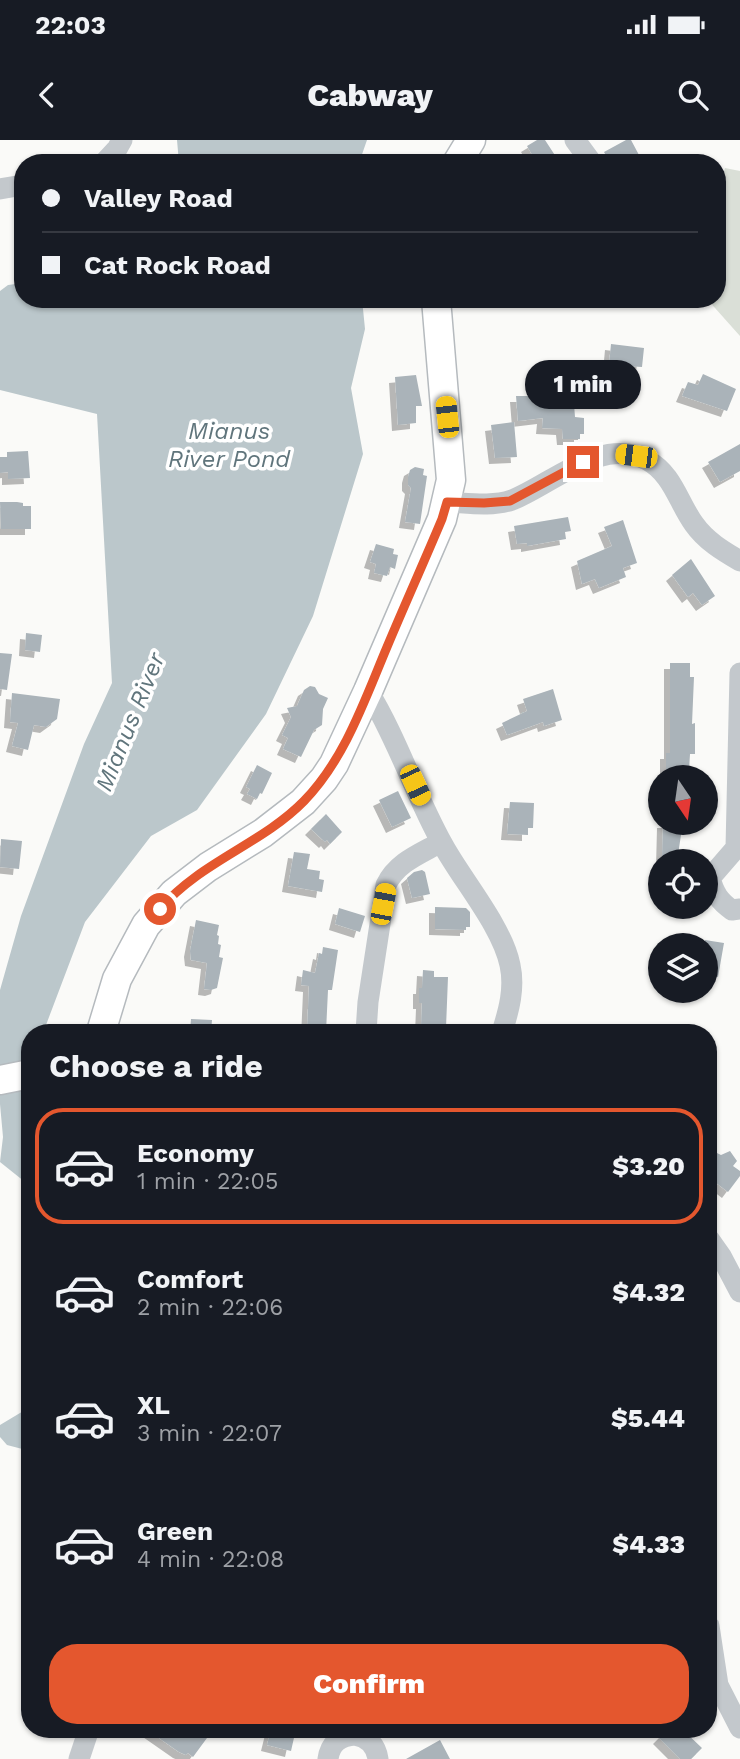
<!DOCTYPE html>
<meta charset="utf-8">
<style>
body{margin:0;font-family:"Work Sans",sans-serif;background:#20242c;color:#f1f3f6;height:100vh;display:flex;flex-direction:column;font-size:26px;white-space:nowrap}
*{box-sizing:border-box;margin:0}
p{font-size:23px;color:#9ea1a6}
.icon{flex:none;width:38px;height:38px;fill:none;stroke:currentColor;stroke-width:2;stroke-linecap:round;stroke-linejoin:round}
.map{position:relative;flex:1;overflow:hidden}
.sheet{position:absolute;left:21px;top:884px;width:696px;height:714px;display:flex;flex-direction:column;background:#171b24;border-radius:28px;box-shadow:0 2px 5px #0004}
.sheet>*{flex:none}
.top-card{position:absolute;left:14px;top:14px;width:712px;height:154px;border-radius:28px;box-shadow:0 2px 5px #0004;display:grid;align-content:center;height:154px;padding:0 28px;background:#171b24}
.needle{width:46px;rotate:167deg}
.tools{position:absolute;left:648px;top:625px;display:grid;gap:14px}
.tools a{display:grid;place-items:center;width:70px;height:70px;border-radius:50%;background:#171b24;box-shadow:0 2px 5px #0004;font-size:35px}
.end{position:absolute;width:32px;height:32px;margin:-16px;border:9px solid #e4572e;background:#fff;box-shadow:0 0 0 4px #fff}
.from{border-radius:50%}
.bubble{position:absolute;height:49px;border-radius:24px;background:#171b24;box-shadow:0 2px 5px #0004;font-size:23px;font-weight:800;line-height:49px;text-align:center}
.car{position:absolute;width:21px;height:42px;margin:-21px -10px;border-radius:9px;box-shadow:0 0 5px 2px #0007;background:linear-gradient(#f5c518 24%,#345 0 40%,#f5c518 0 76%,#345 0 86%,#f5c518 0)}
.top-card b{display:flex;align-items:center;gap:24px;height:66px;font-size:26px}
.top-card b+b{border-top:2px solid #363941}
.top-card i{width:18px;height:18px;background:#f1f3f6}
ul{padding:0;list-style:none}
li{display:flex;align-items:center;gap:21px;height:116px;margin:0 14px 10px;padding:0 14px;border:4px solid transparent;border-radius:28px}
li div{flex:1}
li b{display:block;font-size:26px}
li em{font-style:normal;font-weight:800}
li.active{border-color:#e4572e}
li>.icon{width:63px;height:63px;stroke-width:1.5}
h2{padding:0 28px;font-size:32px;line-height:84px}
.action{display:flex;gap:14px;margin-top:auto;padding:14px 28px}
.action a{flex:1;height:80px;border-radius:28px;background:#e4572e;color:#fff;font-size:28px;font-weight:800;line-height:80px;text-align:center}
.status{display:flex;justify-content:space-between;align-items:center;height:49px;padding:0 35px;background:#171b24;direction:ltr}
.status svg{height:19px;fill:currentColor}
header{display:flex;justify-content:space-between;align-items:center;height:91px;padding:0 28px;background:#171b24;font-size:32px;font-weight:800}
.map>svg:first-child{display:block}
</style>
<div class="status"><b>22:03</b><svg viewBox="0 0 49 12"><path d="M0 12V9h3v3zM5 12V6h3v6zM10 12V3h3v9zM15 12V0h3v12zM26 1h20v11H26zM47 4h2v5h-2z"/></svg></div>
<header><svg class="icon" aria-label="back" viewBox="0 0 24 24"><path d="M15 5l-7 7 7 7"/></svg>Cabway<svg class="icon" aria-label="search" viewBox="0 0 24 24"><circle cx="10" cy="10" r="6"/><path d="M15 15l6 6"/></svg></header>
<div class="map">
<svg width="740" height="1619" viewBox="0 0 740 1619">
<defs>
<filter id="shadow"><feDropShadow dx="-6" dy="6" stdDeviation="0" flood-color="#0004"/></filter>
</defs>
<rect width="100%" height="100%" fill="#fafaf8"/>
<path fill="#dadfd7" d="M725,28L740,31V196L707,159H718V56Z"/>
<path fill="#bbc7cb" d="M177,0H367L359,23H179Z
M23,143V159H362L365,189L351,248L363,314L313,476L266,574L197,670L151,696L85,782L46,885L47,892H30V1062L25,1042L0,1022L3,997L0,964V850L21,776L84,604L112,543L97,274L0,250V151L8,145Z
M30,1267V1311L7,1305L0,1297V1285Z"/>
<path fill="#aab3b9" filter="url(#shadow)" d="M537,0H545L560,23H537L527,6Z
M626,0H631L639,15L626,23H610L604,12Z
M611,204L644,208L642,227L609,225Z
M703,234L736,249L727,271L682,256L688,242L698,245Z
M416,235L422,266H416V283L398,285L395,237Z
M516,256H560V264H574L575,277L584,278V294H580V299H563L562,289L542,288L543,278L518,281Z
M514,282L517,317L495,318L491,285Z
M740,304V331L720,342L708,322Z
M28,311L30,338L8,339V332L0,333V317H7V312Z
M415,327L424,329L423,335L427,336L420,384L405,382L411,348L408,345V337L410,330Z
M0,362H17L23,363V366H31V389H1Z
M568,377L571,391L565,392L566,399L527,406V403L517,404L514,386Z
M623,380L637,423L623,428L626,437L599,448L595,439L582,444L577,421L612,406L604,387Z
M376,404L394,409L393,414L398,415L395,429L390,427L387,436L374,433L376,424L370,422Z
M691,419L715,456L702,465L693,453L688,457L672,435Z
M26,493L42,495L40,512L25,510Z
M0,513L12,514L7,550L0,549Z
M670,523H690V537H694L692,584L695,583V614H690L689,630H666V613H670Z
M310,546L315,547L319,554L328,558L323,569L322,585L314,590L301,617L283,609L288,598L282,595L291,577L287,568L297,566L304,550Z
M553,549L562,580L544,586L543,582L507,595L502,583L527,571L523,559Z
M12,553L60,559L57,579L46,587L34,585L28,610L12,606L18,583L10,582Z
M257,625L272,633L262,654L260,653L257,659L247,654L250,649L246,647Z
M398,651L411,678L392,687L379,660Z
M510,662L534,663L533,688H528V695L507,694Z
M326,674L342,692L330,704L327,700L325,702L311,689Z
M663,682H683L677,721H662Z
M1,699L22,701L19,729L0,727Z
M294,712L310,714L307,729L320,731L319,739L324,740L322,752L288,746Z
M422,730L425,732L430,754L412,758L407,738L414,732Z
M435,767L466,768L470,772V787H466V790L435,789Z
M339,768L365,776L360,792L335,784Z
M196,780L219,785L217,795L219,796L218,804L221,805L219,817L223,818L217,848L211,850L204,849L207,823L191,820L190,811Z
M705,800L724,803L718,837L705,835Z
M323,807L338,810L332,850H328L326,892H307L309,846L301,845L303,830L315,833L319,813L322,814Z
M423,830L434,831V837H448L446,888L421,887L422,863H419V848H422Z
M191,879L212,880L211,892H190Z
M730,1011L737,1021L733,1026L740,1031V1036L728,1052L715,1042L709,1049V1021L715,1012L721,1015Z
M146,1589H204L201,1594L207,1598L193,1617L188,1613L186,1615L179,1612Z
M271,1589H296L291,1611L267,1605Z
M668,1589H682L702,1608L691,1619H680L659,1598Z
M440,1600L450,1619H406Z"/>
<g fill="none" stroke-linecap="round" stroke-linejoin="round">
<defs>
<path id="major" d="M457,23L471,0
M101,892L117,839L146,785L174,753L208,727L263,693L303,662L324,639L334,624L368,551L442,379L451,340L436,159
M0,940L30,934"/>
</defs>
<use href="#major" stroke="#b5babe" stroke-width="31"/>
<path stroke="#c3c8cc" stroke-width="21" d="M575,0L592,23
M104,23L117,9L122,0
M0,49L23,45
M447,362C468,363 492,367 512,360C551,345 601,296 647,320C673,334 678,362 694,384C706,401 723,411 740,421
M740,533L736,708L710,738C714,753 719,761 732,770L740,769
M368,551C398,600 415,655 443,705C462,740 502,786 510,825C515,848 509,870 502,892
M366,892L368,862L386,745C397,722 420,714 441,702
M709,1099L721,1116L740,1152
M709,1486L718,1545L740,1588
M79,1619L89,1589
M328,1619C330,1604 339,1596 355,1595C368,1597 376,1605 378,1619"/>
<use href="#major" stroke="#fff" stroke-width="28"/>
</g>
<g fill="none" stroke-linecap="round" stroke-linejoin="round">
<path stroke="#e4572e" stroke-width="9" d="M160,769C200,722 262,704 304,661C345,619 365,559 387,507C405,464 424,422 442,379L447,362L484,363L510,361L583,322"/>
</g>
<g text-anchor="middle" stroke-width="7" stroke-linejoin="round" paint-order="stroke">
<g font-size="24" font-style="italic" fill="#60757c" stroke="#fff">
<text x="229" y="299">Mianus<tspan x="229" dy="28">River Pond</tspan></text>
<text transform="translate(130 582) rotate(-68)" y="8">Mianus River</text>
</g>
</g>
</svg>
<div class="tools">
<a><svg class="needle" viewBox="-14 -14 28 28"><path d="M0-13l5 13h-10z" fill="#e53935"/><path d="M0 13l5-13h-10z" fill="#9ea1a6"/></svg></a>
<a><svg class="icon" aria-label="locate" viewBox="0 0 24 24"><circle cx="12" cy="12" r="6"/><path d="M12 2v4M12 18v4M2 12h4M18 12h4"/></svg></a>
<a><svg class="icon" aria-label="layers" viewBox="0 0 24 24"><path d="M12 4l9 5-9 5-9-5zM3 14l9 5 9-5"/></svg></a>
</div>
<i class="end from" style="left:160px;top:769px"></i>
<i class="end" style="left:583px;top:322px"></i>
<div class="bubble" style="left:525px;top:220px;width:116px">1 min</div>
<i class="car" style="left:447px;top:277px;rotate:354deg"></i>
<i class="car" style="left:636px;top:316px;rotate:277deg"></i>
<i class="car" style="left:415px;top:645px;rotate:155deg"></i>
<i class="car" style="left:383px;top:764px;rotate:11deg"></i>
<div class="top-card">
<b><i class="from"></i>Valley Road</b>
<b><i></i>Cat Rock Road</b>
</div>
<section class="sheet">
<h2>Choose a ride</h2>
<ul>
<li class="active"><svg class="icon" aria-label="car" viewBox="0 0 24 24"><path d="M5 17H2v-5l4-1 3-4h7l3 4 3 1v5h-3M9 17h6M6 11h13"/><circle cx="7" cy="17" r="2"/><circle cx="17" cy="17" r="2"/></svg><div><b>Economy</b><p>1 min · 22:05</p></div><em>$3.20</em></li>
<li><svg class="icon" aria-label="car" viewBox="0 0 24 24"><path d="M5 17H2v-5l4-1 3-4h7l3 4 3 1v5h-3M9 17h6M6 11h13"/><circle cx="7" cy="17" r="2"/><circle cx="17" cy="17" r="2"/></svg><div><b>Comfort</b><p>2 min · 22:06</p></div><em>$4.32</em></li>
<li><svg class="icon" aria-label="car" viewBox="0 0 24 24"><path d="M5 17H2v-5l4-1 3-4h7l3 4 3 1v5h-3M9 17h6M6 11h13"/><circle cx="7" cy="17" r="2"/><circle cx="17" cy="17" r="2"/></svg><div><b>XL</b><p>3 min · 22:07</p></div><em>$5.44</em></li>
<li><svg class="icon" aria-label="car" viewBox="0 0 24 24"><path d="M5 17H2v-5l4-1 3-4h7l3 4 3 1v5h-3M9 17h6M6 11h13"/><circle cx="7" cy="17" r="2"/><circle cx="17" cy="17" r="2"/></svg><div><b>Green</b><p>4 min · 22:08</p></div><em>$4.33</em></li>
</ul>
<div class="action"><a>Confirm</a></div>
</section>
</div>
